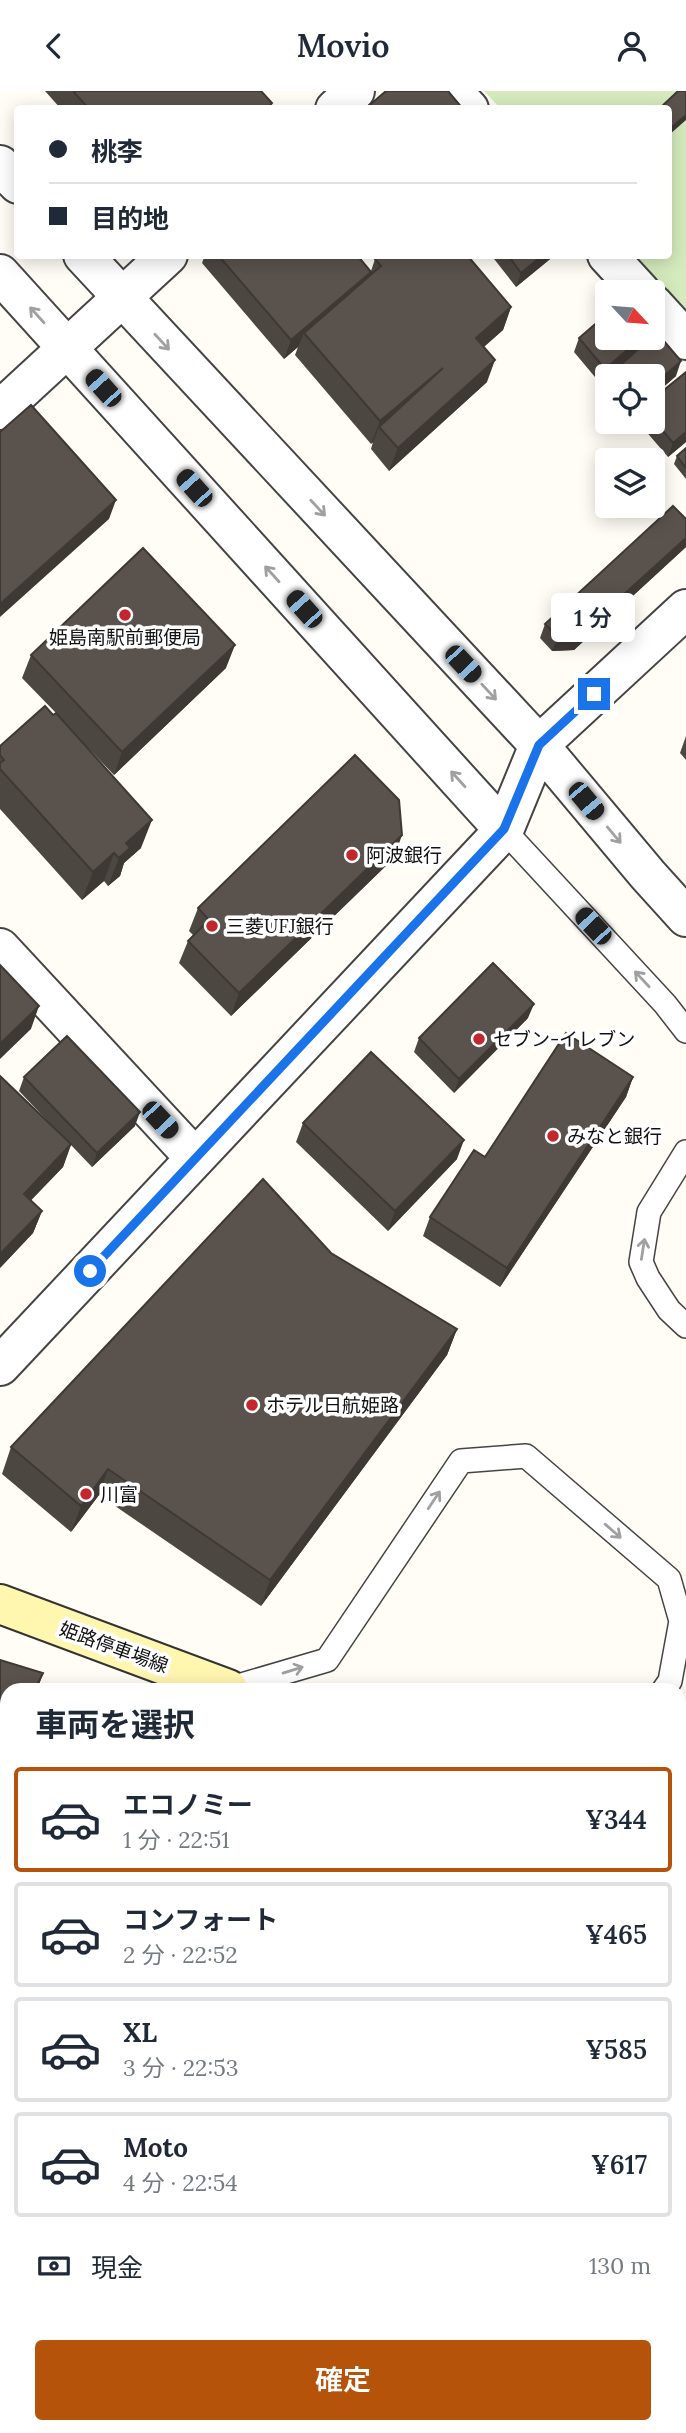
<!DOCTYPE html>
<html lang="ja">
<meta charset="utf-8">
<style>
body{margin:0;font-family:Lora,"Noto Sans JP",serif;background:#f2f2f3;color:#1f2937;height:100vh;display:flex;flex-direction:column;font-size:26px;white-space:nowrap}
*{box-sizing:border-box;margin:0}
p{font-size:23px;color:#747a83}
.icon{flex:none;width:38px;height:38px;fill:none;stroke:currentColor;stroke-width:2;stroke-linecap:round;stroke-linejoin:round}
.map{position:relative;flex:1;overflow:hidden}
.sheet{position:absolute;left:0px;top:1592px;width:686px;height:751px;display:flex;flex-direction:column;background:#fff;border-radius:21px 21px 0 0;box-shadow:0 4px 18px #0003}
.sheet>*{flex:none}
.guide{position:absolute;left:14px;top:14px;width:658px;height:154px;border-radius:7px;box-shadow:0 4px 18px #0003;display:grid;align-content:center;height:154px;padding:0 35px;background:#fff}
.needle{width:46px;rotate:116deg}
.controls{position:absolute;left:595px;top:189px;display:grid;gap:14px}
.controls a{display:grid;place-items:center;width:70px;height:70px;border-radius:7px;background:#fff;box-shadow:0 4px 18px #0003;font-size:35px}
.end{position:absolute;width:32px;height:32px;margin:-16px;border:9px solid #1a73e8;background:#fff;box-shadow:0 0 0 4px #fff}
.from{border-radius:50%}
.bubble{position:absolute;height:49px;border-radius:7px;background:#fff;box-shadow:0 4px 18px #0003;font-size:23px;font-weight:600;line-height:49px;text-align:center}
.car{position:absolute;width:21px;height:42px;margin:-21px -10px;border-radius:9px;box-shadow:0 0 5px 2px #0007;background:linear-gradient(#222 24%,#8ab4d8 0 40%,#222 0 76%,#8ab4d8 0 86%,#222 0)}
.guide b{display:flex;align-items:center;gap:24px;height:66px;font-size:26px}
.guide b+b{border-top:2px solid #e0e1e3}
.guide i{width:18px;height:18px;background:#1f2937}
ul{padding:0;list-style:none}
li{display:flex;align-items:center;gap:21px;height:105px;margin:0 14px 10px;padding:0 21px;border:4px solid #e0e1e3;border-radius:7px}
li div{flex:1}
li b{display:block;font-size:26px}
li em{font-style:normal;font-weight:600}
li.active{border-color:#b45309}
li>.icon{width:63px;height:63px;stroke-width:1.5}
h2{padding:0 35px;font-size:32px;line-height:84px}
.pay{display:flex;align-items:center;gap:18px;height:77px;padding:0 35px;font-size:26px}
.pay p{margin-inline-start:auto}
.action{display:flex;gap:14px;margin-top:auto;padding:14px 35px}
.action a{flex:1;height:80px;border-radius:7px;background:#b45309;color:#fff;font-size:28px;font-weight:600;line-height:80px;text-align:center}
header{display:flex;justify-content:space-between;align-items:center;height:91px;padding:0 35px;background:#fff;font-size:32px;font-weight:600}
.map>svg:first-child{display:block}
</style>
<header><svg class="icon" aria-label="back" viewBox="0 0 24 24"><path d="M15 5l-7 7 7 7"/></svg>Movio<svg class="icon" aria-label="person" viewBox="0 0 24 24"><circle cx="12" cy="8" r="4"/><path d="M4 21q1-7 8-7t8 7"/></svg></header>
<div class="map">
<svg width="686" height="2342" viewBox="0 0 686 2342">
<rect width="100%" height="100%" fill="#fffdf5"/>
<path fill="#d5ebbd" d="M484,0H686V220L635,165L668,164V18L500,17Z"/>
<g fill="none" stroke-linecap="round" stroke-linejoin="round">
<path stroke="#dbdad3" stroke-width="35" stroke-dasharray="35 18" stroke-linecap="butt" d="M671,2336L677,2342"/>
<defs>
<path id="service" d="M504,739L665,913L686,940
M686,1061L649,1121L641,1171L648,1187L669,1219L686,1235
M228,1598L327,1569L461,1370L526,1365L669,1488L681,1530L670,1590L663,1600"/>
<path id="minor" d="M452,0L469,18
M335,18L355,0
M607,164L641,201
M653,213L686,249
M0,319L168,164
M0,857L195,1067"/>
<path id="tertiary" d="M0,74L18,93
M83,164L539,654L648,784L686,826
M0,183L504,739
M0,1275L504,739L539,654L686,518
M187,2342L191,2336"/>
<path id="secondary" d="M0,1513L228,1598"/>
</defs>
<use href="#service" stroke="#444" stroke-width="26"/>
<use href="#minor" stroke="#444" stroke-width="42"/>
<use href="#tertiary" stroke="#444" stroke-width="42"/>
<use href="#secondary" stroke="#333" stroke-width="42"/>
<use href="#service" stroke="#fff" stroke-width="23"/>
<use href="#minor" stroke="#fff" stroke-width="38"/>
<use href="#tertiary" stroke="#fff" stroke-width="38"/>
<use href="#secondary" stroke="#fff6b0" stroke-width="38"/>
<path stroke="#c4262e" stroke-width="5" d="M679,1872L686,1862
M679,1916L686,1906
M679,2192L686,2182
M360,2342L364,2336
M388,2342L392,2336
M576,2342L580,2336"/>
</g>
<path fill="#4d4742" d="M45,0H261L270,18H61Z
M205,164H357L371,180L375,168L511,216L503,239L484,256L487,291L389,380L371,358L373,351L371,353L295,264L298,256L284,268L202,172Z
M491,164H555L516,196Z
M579,247H649L648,249L676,285L653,305V285H613L615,279L600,292L574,261Z
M686,281V351L668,366L638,331H653V308Z
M686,357V388L674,373L677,365Z
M686,428V456L574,559L552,560L540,547L545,533Z
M31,564L226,577L114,684L67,635L141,757L124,772L120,785L108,795L104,790L82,809L0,718V655L56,622L22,587Z
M686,645V669L680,662Z
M394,767L231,925L179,872L188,850L193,844L189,840L198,817Z
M528,927L454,1002L414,961L419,947Z
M24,986L135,1035L92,1076L71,1054L63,1076L31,1109L42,1120L33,1142L0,1177L60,1043L19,1000Z
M633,986L626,1006L500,1196L423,1145L430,1126L485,1066Z
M303,1032L457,1068L388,1140L296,1051Z
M331,1162L457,1238L447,1264L261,1515L99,1404L71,1441L2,1383L11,1356Z
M0,1680L7,1685V1867L0,1863Z
M106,2336H141L137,2342H115Z"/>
<path fill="#3f3936" d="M686,24V29L669,44L671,37Z
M543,164H555L516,196L521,182Z
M371,181L364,200L304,242L298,256L284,268L291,249Z
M511,216L503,239L467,270L476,247Z
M641,247H649L648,251L600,292L605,278Z
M495,269L487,291L389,380L398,357Z
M681,270L676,285L653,305V295Z
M443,277L379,336L373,351L371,353L380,330Z
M686,341V351L668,366L673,352Z
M116,409L109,428L0,526V513Z
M686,447V456L574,559L552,560L558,546Z
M235,554L226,577L114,684L122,661Z
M152,729L141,757L124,772L120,785L108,795L119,767L126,752Z
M402,744L394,767L231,925L239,902Z
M114,762L104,790L82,809L93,781Z
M534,913L528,927L454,1002L459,988Z
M39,915L31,938L0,968V953Z
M633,986L626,1006L500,1196L507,1177Z
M140,1021L135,1035L92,1076L97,1062Z
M464,1049L457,1068L388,1140L395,1120Z
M71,1053L63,1076L16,1125L24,1103Z
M42,1120L33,1142L0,1177V1163Z
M457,1238L447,1264L261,1515L270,1489Z
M108,1378L99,1404L71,1441L81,1415Z
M43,1582L38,1597L36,1600H34Z
M7,1649V1653L0,1666V1662Z
M7,1955V1964L0,1974V1965Z
M136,2336H141L137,2342H134Z"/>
<path fill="#5a524d" stroke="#3f3936" stroke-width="2" d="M73,0H261L272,12L267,18H89Z
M386,0H448L463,18H365Z
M678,0H686V24L671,37L668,34V18H659Z
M218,164H357L371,181L291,249Z
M379,164H467L511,216L476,247L495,269L398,357L379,336L443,277L380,330L304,242L381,175L375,168Z
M508,164H543L521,182Z
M607,223V247H641L605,278L579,247Z
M657,242L681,270L653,295V285H622L616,278L651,247H653Z
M686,281V341L673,352L653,328V308Z
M31,314L116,409L0,513V341Z
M686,357V377L677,365Z
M673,415L686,428V447L579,544L558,546L545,533Z
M143,457L235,554L122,661L31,564Z
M45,615L53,624L56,622L152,729L126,752L130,757L119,767L114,762L93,781L0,678V672L4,669L0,664V655Z
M355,664L399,709L402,744L239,902L188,850L209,829L198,817Z
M493,872L534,913L459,988L419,947Z
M0,874L39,915L0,953Z
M566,942L633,986L507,1177L430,1126L474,1059L485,1066Z
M67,945L140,1021L97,1062L24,986Z
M371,961L464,1049L395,1120L303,1032Z
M0,985L71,1053L24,1103L42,1120L0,1163Z
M263,1088L331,1162L457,1238L270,1489L108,1378L81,1415L11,1356Z
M0,1569L43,1582L34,1600H7V1649L0,1662Z
M0,1680L7,1685V1839L0,1835Z
M0,1882L7,1887V1955L0,1965Z"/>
<defs><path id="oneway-shaft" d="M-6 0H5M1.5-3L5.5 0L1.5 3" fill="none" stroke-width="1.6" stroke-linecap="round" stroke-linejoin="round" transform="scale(1.75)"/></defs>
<g stroke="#a0a0a0">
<use href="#oneway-shaft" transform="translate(37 224) rotate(-132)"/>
<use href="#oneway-shaft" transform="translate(162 251) rotate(47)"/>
<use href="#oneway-shaft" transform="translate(318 417) rotate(47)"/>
<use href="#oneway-shaft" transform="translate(272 483) rotate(-132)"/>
<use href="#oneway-shaft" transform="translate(489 601) rotate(47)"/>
<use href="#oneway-shaft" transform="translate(458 688) rotate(-132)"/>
<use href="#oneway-shaft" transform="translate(614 744) rotate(50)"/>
<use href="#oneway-shaft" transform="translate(642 888) rotate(-133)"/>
<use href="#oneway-shaft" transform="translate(643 1158) rotate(-81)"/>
<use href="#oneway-shaft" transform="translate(434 1409) rotate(-56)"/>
<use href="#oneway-shaft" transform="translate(613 1440) rotate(41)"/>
<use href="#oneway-shaft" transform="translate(293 1579) rotate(-17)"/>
</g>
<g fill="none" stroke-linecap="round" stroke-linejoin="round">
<path stroke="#1a73e8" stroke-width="9" d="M90,1180L504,738L539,654L594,603"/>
</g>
<g fill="#c4262e" stroke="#fff" stroke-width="2.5">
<circle cx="125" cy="524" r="7"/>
<circle cx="352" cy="764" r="7"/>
<circle cx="212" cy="835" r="7"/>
<circle cx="479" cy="948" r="7"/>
<circle cx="553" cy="1045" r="7"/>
<circle cx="252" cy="1314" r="7"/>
<circle cx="86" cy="1403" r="7"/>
</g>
<g text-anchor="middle" stroke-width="7" stroke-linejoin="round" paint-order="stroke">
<g font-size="19" fill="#111" stroke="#fff" text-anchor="start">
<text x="125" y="553" text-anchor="middle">姫島南駅前郵便局</text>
<text x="366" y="771">阿波銀行</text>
<text x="226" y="842">三菱UFJ銀行</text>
<text x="493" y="955">セブン-イレブン</text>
<text x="567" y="1052">みなと銀行</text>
<text x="266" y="1321">ホテル日航姫路</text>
<text x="100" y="1410">川富</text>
</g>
<g font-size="19" fill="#111" stroke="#fff">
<text transform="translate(114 1556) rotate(20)" y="7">姫路停車場線</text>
</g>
</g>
</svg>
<div class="controls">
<a><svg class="needle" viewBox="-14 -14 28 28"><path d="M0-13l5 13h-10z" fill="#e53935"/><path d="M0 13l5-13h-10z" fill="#747a83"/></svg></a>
<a><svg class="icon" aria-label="locate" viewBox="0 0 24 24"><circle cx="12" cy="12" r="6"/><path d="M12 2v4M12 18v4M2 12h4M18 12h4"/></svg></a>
<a><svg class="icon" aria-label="layers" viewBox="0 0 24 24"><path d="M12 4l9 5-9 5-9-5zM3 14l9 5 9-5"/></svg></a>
</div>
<i class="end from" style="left:90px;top:1180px"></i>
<i class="end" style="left:594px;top:603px"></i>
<div class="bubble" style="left:551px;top:502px;width:84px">1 分</div>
<i class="car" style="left:103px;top:297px;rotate:318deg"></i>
<i class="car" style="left:194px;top:397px;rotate:318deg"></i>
<i class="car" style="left:304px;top:518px;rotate:318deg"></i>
<i class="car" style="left:463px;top:573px;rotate:137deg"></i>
<i class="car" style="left:586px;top:710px;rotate:140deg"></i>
<i class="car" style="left:593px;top:835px;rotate:317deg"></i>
<i class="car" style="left:160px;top:1029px;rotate:137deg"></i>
<div class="guide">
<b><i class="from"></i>桃李</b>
<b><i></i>目的地</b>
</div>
<section class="sheet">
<h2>車両を選択</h2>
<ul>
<li class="active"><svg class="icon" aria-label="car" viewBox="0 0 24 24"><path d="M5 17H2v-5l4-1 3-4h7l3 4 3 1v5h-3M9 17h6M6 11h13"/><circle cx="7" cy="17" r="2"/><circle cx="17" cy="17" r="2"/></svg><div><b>エコノミー</b><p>1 分 · 22:51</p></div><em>¥344</em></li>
<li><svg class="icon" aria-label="car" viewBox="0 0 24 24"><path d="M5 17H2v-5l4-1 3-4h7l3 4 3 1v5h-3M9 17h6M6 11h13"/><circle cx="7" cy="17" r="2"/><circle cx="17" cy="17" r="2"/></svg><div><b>コンフォート</b><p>2 分 · 22:52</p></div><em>¥465</em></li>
<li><svg class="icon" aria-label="car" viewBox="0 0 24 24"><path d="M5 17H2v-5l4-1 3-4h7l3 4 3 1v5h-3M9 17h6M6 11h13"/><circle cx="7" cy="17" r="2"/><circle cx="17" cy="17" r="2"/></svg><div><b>XL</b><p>3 分 · 22:53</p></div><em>¥585</em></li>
<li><svg class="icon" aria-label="car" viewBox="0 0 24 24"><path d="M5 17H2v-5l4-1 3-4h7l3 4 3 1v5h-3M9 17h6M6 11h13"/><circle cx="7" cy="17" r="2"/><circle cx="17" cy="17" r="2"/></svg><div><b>Moto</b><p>4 分 · 22:54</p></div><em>¥617</em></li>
</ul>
<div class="pay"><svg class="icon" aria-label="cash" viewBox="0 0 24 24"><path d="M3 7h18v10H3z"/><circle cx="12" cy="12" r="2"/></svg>現金<p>130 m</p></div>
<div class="action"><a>確定</a></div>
</section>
</div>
